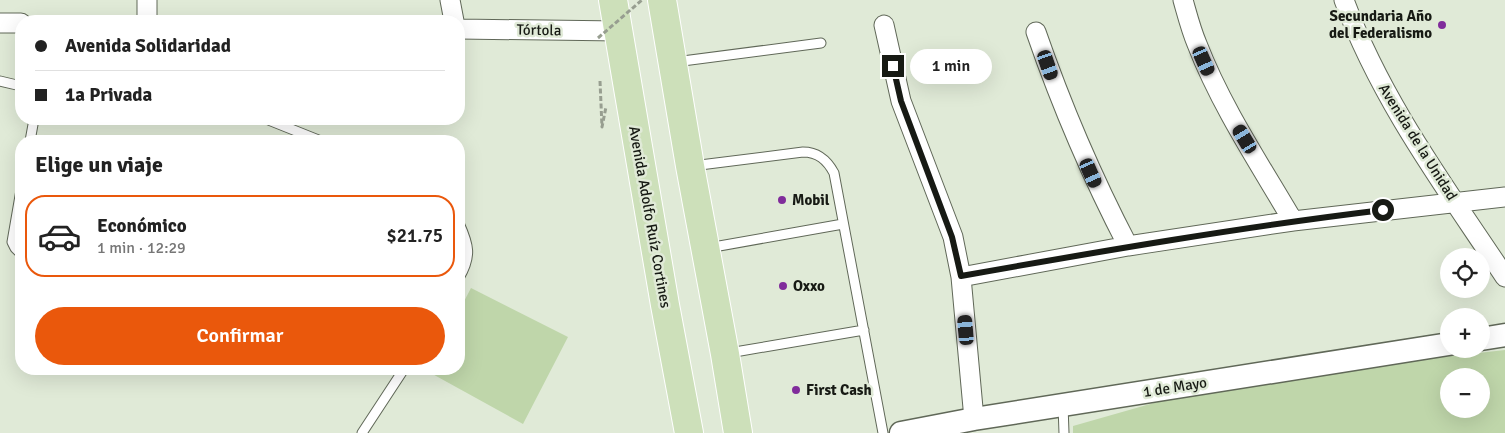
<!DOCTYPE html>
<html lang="es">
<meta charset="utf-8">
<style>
body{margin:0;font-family:Signika,sans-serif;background:#f2f2f2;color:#222;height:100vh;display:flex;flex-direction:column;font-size:19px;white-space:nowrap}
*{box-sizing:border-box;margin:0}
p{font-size:16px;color:#767676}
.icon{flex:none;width:28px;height:28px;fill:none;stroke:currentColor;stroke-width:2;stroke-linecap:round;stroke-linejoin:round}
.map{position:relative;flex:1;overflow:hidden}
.sheet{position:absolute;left:15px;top:135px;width:450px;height:240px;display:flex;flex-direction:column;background:#fff;border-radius:20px;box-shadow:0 5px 20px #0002}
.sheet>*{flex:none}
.banner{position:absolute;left:15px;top:15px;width:450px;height:110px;border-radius:20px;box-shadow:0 5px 20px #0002;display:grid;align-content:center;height:110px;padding:0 20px;background:#fff}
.controls{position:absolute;left:1440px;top:248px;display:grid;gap:10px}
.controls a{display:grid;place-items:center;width:50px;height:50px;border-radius:50%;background:#fff;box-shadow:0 5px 20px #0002;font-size:25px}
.end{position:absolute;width:22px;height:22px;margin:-11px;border:6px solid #171a14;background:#fff;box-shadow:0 0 0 2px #fff}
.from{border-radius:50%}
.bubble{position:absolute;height:35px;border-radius:18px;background:#fff;box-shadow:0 5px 20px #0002;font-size:16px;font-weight:600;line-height:35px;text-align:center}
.car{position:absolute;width:15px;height:30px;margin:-15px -8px;border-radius:6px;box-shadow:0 0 4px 1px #0007;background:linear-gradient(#222 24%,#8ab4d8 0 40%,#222 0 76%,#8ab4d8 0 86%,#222 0)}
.banner b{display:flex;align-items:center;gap:18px;height:48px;font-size:19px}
.banner b+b{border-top:1px solid #e0e0e0}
.banner i{width:12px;height:12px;background:#222}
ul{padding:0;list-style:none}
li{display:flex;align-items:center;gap:15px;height:82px;margin:0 10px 8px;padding:0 10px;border:2px solid transparent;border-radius:20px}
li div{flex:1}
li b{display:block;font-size:19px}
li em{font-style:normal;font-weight:600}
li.on{border-color:#ea580c}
li>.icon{width:45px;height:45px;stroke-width:1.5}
h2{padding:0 20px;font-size:22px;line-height:60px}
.primary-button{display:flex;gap:10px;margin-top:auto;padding:10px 20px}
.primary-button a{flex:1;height:58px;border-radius:30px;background:#ea580c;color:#fff;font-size:20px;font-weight:600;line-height:58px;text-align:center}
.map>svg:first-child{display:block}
</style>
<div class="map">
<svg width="1505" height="433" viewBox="0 0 1505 433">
<rect width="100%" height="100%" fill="#e0ead7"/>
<path fill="#bfd6aa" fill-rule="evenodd" d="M471,288L568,337L523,424L427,371L428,369H459V311Z
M1505,350V433H1073V426L1231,381ZM1449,376H1481V409H1449Z"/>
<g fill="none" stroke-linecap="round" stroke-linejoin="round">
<defs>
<path id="service" d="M675,62L821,43
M0,81L21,86
M266,119L321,141
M30,141L34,119
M692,166L803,152C818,152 827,160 834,173L883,433
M21,190L12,242L15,248L21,254
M459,223C469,245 472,256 459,278
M708,248L843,224
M729,353L864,330
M1063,405L1064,433
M362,433L404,369"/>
<path id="minor" d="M450,0L454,21
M1183,0C1187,14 1191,30 1197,44C1221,106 1259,163 1293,221
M1344,0C1381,101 1446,188 1505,277
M147,21V0
M0,23H21
M884,25L901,101L953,237L961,277L974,419
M459,29L619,31
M1036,32C1062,107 1091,175 1128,246
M961,277L1128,246L1293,221L1505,197"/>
<path id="tertiary" d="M1481,339L1505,335
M901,433L974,419L1449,344"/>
<path id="primary" d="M613,0L665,305L689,433
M662,0L690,166L725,354L738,433"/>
</defs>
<use href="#service" stroke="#606858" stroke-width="11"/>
<use href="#minor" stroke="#606858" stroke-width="21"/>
<use href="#tertiary" stroke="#606858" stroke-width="25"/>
<use href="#primary" stroke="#fff" stroke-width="30"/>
<path stroke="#979e90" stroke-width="3" stroke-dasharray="5 2.5" stroke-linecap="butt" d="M600,81L602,127L606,107"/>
<use href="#service" stroke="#fff" stroke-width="9"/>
<use href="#minor" stroke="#fff" stroke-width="19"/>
<use href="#tertiary" stroke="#fff" stroke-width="22"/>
<use href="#primary" stroke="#cde0ba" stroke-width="28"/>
<path stroke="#979e90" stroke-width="3" stroke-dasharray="5 2.5" stroke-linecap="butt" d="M598,38L642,0"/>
</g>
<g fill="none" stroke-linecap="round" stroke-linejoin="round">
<path stroke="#171a14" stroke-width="6" d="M893,66L901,101L952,237L961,276C1102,251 1242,227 1383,210"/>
</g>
<g fill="#802c9b" stroke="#e0ead7" stroke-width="2">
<circle cx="1442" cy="25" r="5"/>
<circle cx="782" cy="200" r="5"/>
<circle cx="783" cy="286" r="5"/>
<circle cx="796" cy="390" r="5"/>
</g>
<g text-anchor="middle" stroke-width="5" stroke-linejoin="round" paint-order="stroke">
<g font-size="15" font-weight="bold" fill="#171a14" stroke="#e0ead7" text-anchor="start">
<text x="1432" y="21" text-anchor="end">Secundaria Año<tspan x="1432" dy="17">del Federalismo</tspan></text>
<text x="792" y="205">Mobil</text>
<text x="793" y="291">Oxxo</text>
<text x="806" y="395">First Cash</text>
</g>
<g font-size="15" fill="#171a14" stroke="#e0ead7">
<text transform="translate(539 30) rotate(1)" y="5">Tórtola</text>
<text transform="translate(1418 142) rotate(58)" y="5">Avenida de la Unidad</text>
<text transform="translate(650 217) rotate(80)" y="5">Avenida Adolfo Ruíz Cortines</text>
<text transform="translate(1175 387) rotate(-9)" y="5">1 de Mayo</text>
</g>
</g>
</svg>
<div class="controls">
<a><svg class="icon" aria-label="locate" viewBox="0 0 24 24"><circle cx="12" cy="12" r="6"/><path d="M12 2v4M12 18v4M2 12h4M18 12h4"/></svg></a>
<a>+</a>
<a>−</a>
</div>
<i class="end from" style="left:1383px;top:210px"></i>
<i class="end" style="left:893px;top:66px"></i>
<div class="bubble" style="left:910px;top:49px;width:82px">1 min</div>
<i class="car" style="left:1204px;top:61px;rotate:156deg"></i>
<i class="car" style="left:1048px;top:65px;rotate:161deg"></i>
<i class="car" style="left:1245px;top:139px;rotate:329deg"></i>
<i class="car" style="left:1091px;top:173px;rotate:156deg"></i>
<i class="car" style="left:966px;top:330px;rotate:355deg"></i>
<div class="banner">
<b><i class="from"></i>Avenida Solidaridad</b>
<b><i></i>1a Privada</b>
</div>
<section class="sheet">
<h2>Elige un viaje</h2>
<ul>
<li class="on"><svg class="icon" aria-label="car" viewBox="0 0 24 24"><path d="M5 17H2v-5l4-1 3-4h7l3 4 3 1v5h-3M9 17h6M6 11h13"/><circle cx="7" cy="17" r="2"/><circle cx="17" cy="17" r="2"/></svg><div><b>Económico</b><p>1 min · 12:29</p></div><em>$21.75</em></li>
</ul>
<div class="primary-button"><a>Confirmar</a></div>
</section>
</div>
